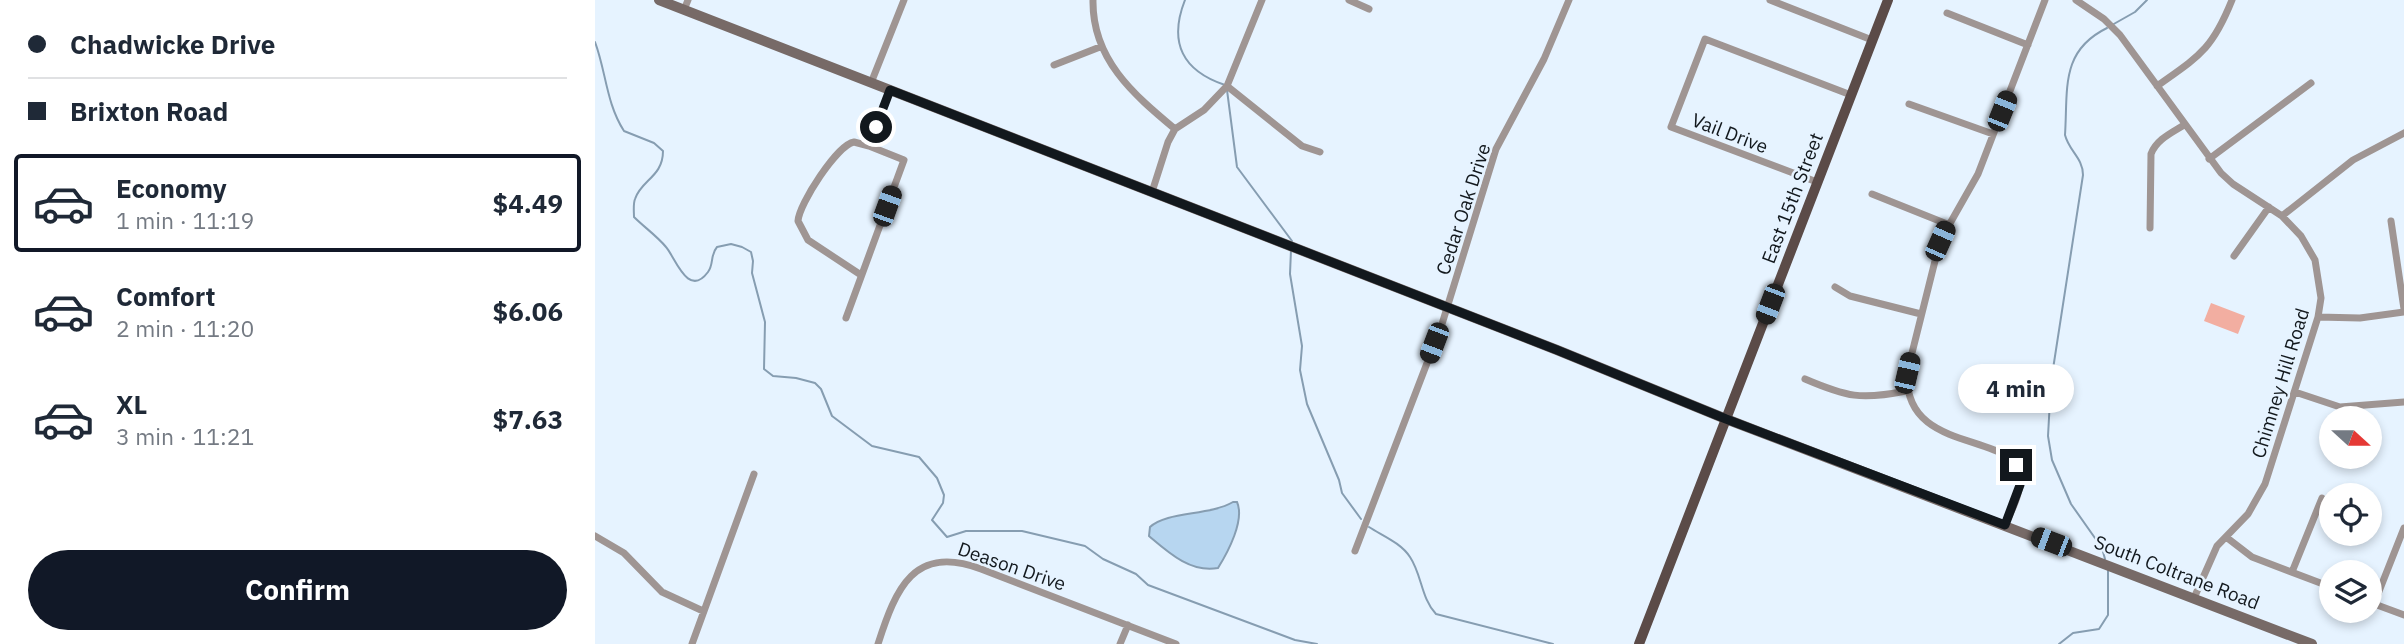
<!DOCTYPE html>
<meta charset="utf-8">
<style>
body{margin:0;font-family:"IBM Plex Sans",sans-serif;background:#f6f6f7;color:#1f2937;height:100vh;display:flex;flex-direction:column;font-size:26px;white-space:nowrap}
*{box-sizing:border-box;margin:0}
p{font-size:23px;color:#747a83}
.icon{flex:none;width:38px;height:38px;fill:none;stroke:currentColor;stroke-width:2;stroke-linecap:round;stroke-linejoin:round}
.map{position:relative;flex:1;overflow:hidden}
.drawer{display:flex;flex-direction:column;background:#fff;width:595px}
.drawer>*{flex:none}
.hud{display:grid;align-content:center;height:154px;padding:0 28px;background:#fff}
.needle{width:46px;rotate:111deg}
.fabs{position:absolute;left:1724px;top:406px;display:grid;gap:14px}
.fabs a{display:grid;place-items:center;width:63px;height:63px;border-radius:50%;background:#fff;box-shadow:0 4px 10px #0003;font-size:35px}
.end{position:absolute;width:32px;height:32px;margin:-16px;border:9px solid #12181d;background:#fff;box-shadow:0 0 0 4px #fff}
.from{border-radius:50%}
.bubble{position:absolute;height:49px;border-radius:24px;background:#fff;box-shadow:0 4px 10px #0003;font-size:23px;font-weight:700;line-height:49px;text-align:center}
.car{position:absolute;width:21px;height:42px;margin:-21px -10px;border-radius:9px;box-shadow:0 0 5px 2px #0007;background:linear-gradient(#222 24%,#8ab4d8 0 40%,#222 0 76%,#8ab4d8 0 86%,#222 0)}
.hud b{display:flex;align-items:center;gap:24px;height:66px;font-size:26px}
.hud b+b{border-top:2px solid #e0e1e3}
.hud i{width:18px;height:18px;background:#1f2937}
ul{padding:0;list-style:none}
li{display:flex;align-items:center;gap:21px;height:98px;margin:0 14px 10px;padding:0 14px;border:4px solid transparent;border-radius:7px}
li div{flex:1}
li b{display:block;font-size:26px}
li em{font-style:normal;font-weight:700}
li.active{border-color:#111827}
li>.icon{width:63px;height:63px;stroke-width:1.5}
.button{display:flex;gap:14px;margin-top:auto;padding:14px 28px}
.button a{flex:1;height:80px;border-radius:42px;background:#111827;color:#fff;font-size:28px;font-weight:700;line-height:80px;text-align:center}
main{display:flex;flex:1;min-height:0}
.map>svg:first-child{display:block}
</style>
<main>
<section class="drawer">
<div class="hud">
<b><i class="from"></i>Chadwicke Drive</b>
<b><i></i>Brixton Road</b>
</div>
<ul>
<li class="active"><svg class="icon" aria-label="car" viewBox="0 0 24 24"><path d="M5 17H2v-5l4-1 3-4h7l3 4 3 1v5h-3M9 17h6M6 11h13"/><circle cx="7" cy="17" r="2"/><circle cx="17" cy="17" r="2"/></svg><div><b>Economy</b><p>1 min · 11:19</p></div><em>$4.49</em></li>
<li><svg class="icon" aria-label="car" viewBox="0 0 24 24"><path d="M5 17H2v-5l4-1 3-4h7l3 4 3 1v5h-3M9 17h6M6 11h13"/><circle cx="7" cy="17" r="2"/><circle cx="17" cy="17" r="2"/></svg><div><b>Comfort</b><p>2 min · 11:20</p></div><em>$6.06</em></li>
<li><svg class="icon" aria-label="car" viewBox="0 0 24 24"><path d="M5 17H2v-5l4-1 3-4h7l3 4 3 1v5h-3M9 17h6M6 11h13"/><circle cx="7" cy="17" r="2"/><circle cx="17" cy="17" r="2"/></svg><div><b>XL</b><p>3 min · 11:21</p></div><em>$7.63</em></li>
</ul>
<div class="button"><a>Confirm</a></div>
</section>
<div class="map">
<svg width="1809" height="644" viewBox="0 0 1809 644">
<rect width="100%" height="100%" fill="#e6f3ff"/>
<path fill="#f2aea1" d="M1616,303L1650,316L1643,334L1609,321Z"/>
<path fill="#b7d6f0" stroke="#869db1" stroke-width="2" d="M638,502H642C650,520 633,552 623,568C596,573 574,553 554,536L555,527C572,511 614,516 638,502Z"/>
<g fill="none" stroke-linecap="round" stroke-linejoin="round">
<path stroke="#869db1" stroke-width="2" d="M590,0C573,43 588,71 630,85
M1517,25L1540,12L1552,0
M0,42C11,71 11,103 29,131L59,143L68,151C68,177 46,180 40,199C38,204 39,212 39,217C49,227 62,236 71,247C80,257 93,299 113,272C119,264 115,255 122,247L136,244L147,247L156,252L158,261L157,273L170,322L169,369L178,376L201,378L220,383L226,389L237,416L277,446L324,457L342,478L349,495L348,503L337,520L352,537L371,531H427L490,546L508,559L541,574L553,585L700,640L722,644
M632,90L642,167L697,241
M696,250L695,274L707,346L705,370L712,404L744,480L747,493L766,519
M774,527C788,536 806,543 815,557C827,575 826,598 841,614L958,644
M1510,559L1507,548L1476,504L1457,460L1453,436L1456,382L1488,175C1488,158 1474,151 1470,135C1473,89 1465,51 1512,28
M1464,644L1478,633L1504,629L1513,615V571"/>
<path stroke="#9f9593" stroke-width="7" d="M498,0C497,59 538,94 580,129
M754,0L774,9
M1175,0L1277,40
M1481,0L1509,19L1525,35L1626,173L1638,184L1687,216L1706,236L1720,260L1726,298L1723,317L1670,484L1653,514L1622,546L1599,598
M89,10L93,0
M1352,13L1433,45
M459,65L505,47
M276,83L309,0
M632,86L707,146L725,152
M1562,86C1604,56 1617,50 1637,0
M1314,104L1398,134
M1614,159L1716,83
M1222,182L1076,127L1110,39L1256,95
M557,192L573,142L580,129L609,110L632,86L667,0
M1277,194L1352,224
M1687,216L1758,160L1809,133
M1796,221L1809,309
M1555,228L1556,154C1561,140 1576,133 1589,125
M1639,256L1674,207
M266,275L213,240L203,221C204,204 242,145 259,142L274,146
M1240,287L1255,296L1326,314
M1723,317L1765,318L1809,312
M251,318L309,160L274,146L295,90
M1210,379C1252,397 1266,400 1311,391
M1700,392L1745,407L1809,402
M1410,525C1416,512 1424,497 1425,483C1429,427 1309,460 1312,373L1345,241L1383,174L1450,0
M0,536L29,553L67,592L108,611
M1631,537L1657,557L1736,587
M760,551L847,324L901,149L949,59L974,0
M1697,572L1727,498
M1774,602L1809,615
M1779,604L1809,528
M97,644L159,474
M283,644C301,588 319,544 386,569L581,644
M525,644L533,625"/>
<path stroke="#776a67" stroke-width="10" d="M64,0L962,350L1131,419L1717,644"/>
<path stroke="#5b4b48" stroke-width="10" d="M1044,644L1293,0"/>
</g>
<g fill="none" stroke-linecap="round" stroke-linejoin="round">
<path stroke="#12181d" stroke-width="9" d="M281,127L295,90L962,350L1131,419L1410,525L1425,485L1421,465"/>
</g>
<g text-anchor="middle" stroke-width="5" stroke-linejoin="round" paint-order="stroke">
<g font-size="19" fill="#12181d" stroke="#e6f3ff">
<text transform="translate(1135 133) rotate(21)" y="7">Vail Drive</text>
<text transform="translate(1197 198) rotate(-69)" y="7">East 15th Street</text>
<text transform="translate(868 209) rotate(-72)" y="7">Cedar Oak Drive</text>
<text transform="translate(1685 383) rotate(-73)" y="7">Chimney Hill Road</text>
<text transform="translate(417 566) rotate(19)" y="7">Deason Drive</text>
<text transform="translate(1582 572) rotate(21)" y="7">South Coltrane Road</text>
</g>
</g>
</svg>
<div class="fabs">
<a><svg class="needle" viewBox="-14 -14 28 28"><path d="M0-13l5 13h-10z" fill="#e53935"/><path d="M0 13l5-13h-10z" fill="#747a83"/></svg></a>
<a><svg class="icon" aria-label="locate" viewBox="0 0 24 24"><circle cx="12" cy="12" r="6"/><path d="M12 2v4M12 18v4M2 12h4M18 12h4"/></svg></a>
<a><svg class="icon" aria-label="layers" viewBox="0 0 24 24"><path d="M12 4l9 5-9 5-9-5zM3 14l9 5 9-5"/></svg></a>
</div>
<i class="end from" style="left:281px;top:127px"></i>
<i class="end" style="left:1421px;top:465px"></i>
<div class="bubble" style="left:1363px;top:364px;width:116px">4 min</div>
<i class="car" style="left:1407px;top:111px;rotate:22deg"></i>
<i class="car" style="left:292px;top:206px;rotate:20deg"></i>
<i class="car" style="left:1345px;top:241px;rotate:24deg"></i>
<i class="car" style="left:1175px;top:304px;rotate:201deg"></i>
<i class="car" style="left:839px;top:343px;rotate:201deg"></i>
<i class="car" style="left:1312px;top:373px;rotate:13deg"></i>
<i class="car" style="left:1456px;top:542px;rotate:291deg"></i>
</div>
</main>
